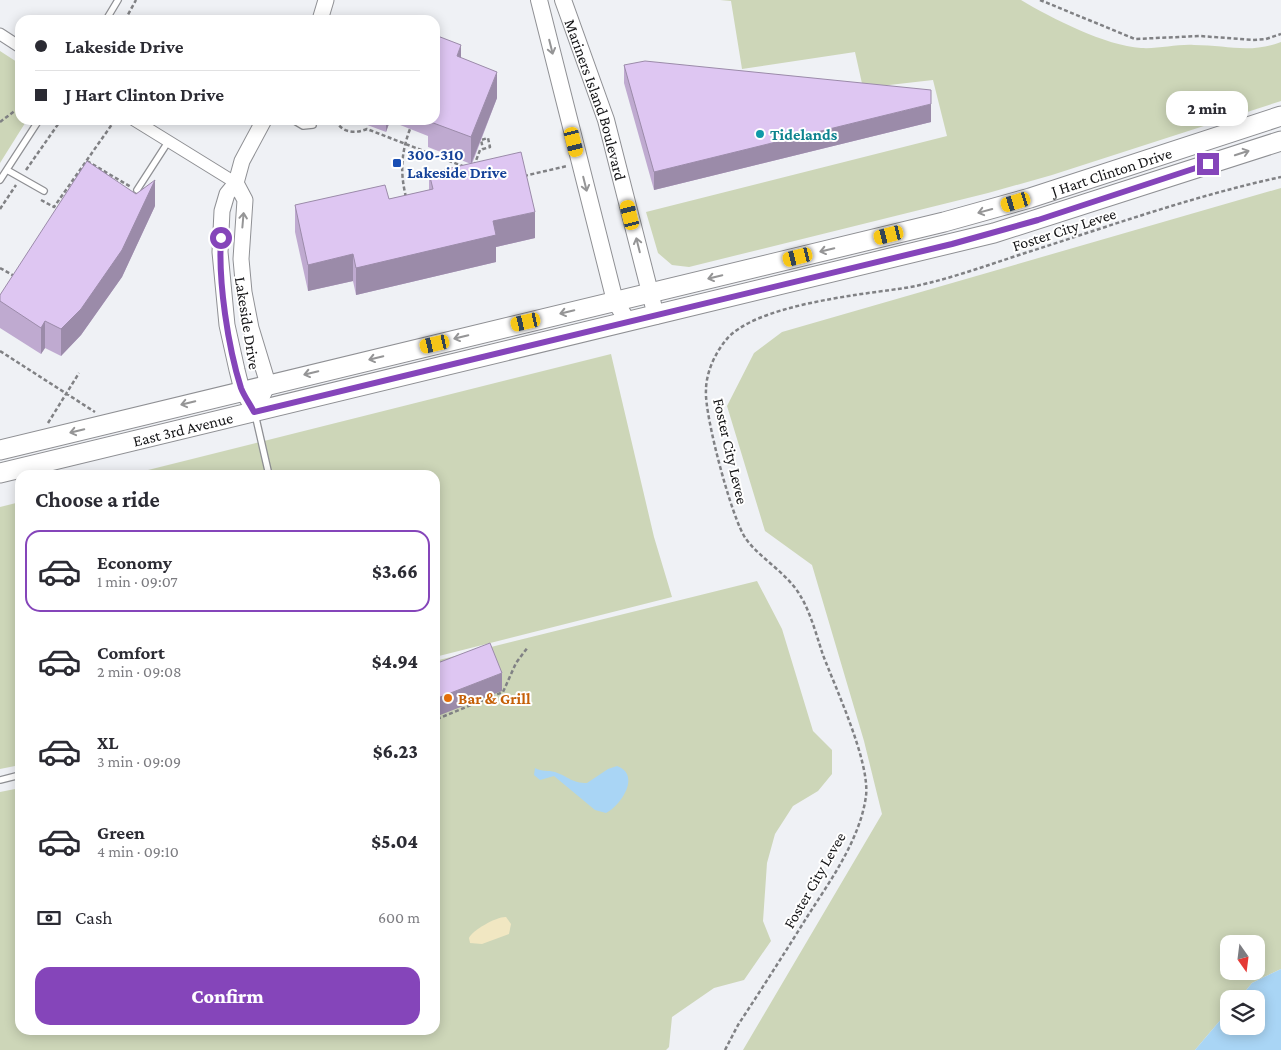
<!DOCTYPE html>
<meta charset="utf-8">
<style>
body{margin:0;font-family:"Crimson Pro",serif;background:#f7f7f7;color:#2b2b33;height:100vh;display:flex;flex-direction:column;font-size:19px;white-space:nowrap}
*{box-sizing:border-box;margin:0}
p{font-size:16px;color:#7c7c81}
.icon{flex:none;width:28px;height:28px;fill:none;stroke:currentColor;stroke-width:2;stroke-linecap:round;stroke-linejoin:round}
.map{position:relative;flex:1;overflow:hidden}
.details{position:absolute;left:15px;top:470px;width:425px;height:565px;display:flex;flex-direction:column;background:#fff;border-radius:15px;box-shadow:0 2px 12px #0003}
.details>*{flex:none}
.guide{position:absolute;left:15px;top:15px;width:425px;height:110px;border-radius:15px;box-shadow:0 2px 12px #0003;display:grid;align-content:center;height:110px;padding:0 20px;background:#fff}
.needle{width:32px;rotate:166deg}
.fabs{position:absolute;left:1220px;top:935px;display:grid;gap:10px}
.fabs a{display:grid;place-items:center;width:45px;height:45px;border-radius:10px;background:#fff;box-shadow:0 2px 12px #0003;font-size:25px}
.end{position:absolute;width:22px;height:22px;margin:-11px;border:6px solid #8545ba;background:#fff;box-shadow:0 0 0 2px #fff}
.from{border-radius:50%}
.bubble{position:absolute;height:35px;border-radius:15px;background:#fff;box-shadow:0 2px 12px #0003;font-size:16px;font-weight:800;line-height:35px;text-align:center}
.car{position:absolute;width:15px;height:30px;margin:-15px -8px;border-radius:6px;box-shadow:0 0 4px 1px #0007;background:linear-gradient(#f5c518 24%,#345 0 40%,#f5c518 0 76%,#345 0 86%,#f5c518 0)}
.guide b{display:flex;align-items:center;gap:18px;height:48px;font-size:19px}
.guide b+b{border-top:1px solid #e1e1e2}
.guide i{width:12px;height:12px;background:#2b2b33}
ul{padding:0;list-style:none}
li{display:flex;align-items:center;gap:15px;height:82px;margin:0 10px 8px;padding:0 10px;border:2px solid transparent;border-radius:15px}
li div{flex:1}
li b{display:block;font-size:19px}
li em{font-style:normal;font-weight:800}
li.current{border-color:#8545ba}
li>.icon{width:45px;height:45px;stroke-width:1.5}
h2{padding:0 20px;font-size:22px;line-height:60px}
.pay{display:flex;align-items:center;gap:12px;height:55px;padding:0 20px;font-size:19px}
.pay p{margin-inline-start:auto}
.button{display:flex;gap:10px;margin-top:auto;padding:10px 20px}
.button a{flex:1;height:58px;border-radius:15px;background:#8545ba;color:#fff;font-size:20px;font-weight:800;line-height:58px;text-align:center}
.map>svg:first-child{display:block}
</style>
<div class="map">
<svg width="1281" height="1050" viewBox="0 0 1281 1050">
<rect width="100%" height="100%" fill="#eff1f5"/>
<path fill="#cdd6b8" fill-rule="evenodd" d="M720,0H1021C1051,18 1106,46 1141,48C1159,49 1177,44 1194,45C1227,45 1249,54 1281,42V101L1052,175L988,193L689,267L672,265L658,253L646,212L947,136L933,80L863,88L855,52L742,69L731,1Z
M0,51L20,64V120H27L0,163Z
M1281,188V969L1252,983L1239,999H1229V1010L1195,1050H743L882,814L864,741L812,565L765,531L727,406L754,353L782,332ZM1229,944H1256V971H1229Z
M611,354L654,537L672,597L435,657V475H128Z
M20,502V765L0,769V507Z
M757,581L782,629L813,731L832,750V774L818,791L793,806L775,834L767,863L763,921L771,941L744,980L714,988L672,1017L669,1047L666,1050H0V792L20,788V1030H435V661Z"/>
<path fill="#f1e7c2" d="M506,917L511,924L509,934L482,944L470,943L469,938C472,930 498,916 506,917Z"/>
<path fill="#a9d5f5" d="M617,766C642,775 620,806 606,813L595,810L554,776L540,780L534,775L535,768C542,772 548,770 555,772C569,777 572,783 587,783L608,769Z
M1281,969V1050H1195L1229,1010V1026H1256V999H1239L1252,983Z"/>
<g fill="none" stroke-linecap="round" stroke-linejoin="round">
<defs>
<path id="service" d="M106,20L118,0
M293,120L303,126L313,125L312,120
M7,170L44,191
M0,180L39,120
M137,190L168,142
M255,414L269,475
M0,780L20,775"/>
<path id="minor" d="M0,34L20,47
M134,120L236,183"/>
<path id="tertiary" d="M320,20L326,0
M236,183L245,200L241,259L244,292L251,328L268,384L255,412
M255,412L242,390L237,370L227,325L220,252L222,211L227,194L236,183L242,161L264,120"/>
<g id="secondary">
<path d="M539,0L615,301L628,322"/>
<path id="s1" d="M563,0L606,120L656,316"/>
</g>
<g id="primary">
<path id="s2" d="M0,450L944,222L1030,198L1281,116"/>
<path id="s3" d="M0,473L994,233L1281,141"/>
</g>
</defs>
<use href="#service" stroke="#8f9094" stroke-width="8"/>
<use href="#minor" stroke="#8f9094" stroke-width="13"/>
<use href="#tertiary" stroke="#8f9094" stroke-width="17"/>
<use href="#secondary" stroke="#8f9094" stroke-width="18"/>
<use href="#primary" stroke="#8f9094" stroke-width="21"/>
<path stroke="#808184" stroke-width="2.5" stroke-dasharray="4 2.5" stroke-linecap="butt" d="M1040,0L1135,39L1200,36L1253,40L1266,39L1281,34
M125,20L136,0
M336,120C341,133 355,134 367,129L465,167
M0,122L20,107
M87,161L131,187
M474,166L480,150L490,147L488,138L481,140L483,149
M26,170L61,120
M524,176L567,166
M406,197C400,173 401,153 410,129
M41,200L54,207L115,120
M0,209L16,185
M0,268L16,277
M0,351L95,412
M48,423L79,373
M437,719L503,692L516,663L528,647
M725,1050L738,1025C761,990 784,954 807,917C830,881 860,840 866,796C870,762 836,689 823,655C816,634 810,610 798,592C784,571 761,559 746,539C732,520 704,414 706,390C706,373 715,353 726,340C753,306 855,295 898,289C936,284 985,266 1022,254C1107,227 1193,196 1281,177"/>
<use href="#service" stroke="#fff" stroke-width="5.5"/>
<use href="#minor" stroke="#fff" stroke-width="11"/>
<use href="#tertiary" stroke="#fff" stroke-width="15"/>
<use href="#secondary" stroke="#fff" stroke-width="16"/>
<use href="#primary" stroke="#fff" stroke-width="19"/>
</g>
<path fill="#bfaad0" d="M461,58L497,98L472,164L535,238L496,247V262L356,295L353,281L308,291L295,232V205L389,199L429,190V173L471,164L428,147V136L390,121L386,132L354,120H435Z
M624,65L931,122L654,190L624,83Z
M155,206L122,277L81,335L61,356L45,348L41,354L0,328V295Z"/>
<path fill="#9b8ba9" d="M461,45V71L457,56Z
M497,72V98L471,164V137Z
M931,104V122L654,190V172Z
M386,120H390V121L386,132Z
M155,180V206L122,277L81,335L61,356V329Z
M535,212V238L496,247V262L356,295V268L493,221Z
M353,254V281L308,291V265Z
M45,321V348L41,354V328Z
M502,673V691L435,717V699Z"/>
<path fill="#dec6f2" stroke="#9b8ba9" d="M435,35L461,45L457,56L497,72L471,137L428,121L435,120Z
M645,61L931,90V104L654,172L624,65Z
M521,152L535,212L493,221L496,235L356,268L353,254L308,265L295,205L385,185L389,199L433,189L429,173Z
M87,161L136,194L155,180L122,250L81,309L61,329L45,321L41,328L0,301V295Z
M490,643L502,673L435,699V664Z"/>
<defs><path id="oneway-shaft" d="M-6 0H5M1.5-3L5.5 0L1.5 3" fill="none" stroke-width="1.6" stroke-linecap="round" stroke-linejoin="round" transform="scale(1.25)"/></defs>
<g stroke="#959596">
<use href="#oneway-shaft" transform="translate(551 47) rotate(76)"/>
<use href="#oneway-shaft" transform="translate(1242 153) rotate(-18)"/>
<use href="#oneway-shaft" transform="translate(585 184) rotate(76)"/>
<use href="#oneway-shaft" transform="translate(985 211) rotate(165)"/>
<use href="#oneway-shaft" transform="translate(243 220) rotate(-85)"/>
<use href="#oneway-shaft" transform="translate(638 245) rotate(-104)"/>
<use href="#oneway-shaft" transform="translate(827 250) rotate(167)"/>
<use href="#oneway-shaft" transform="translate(715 277) rotate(167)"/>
<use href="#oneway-shaft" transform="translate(567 312) rotate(167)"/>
<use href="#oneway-shaft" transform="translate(461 337) rotate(167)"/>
<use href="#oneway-shaft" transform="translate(376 358) rotate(167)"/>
<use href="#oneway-shaft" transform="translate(311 373) rotate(167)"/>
<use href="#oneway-shaft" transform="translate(188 403) rotate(166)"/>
<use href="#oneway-shaft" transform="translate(77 431) rotate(166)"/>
</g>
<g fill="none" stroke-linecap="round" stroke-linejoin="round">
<path stroke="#8545ba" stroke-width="6" d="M221,238C218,281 228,347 241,388C244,396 250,404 254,412L952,244L1038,220L1208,164"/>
</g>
<circle fill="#0f9aa8" stroke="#fff" stroke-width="2" cx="760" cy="134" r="5"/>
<rect fill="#1a4fb4" stroke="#fff" stroke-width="2" x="392" y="158" width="10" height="10" rx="2.5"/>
<circle fill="#e8710a" stroke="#fff" stroke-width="2" cx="448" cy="698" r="5"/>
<g text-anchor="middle" stroke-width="4" stroke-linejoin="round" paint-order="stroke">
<g font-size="16" fill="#141416" stroke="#fff">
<text dy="6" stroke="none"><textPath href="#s1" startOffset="105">Mariners Island Boulevard</textPath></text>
<text dy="6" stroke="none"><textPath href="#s2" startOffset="1146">J Hart Clinton Drive</textPath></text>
<text transform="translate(1064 229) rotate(-18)" y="6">Foster City Levee</text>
<text transform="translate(248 323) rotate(81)" y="6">Lakeside Drive</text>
<text dy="6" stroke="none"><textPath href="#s3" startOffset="188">East 3rd Avenue</textPath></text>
<text transform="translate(731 451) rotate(77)" y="6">Foster City Levee</text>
<text transform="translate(814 880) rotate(-60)" y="6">Foster City Levee</text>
</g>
<g font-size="16" font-weight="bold" fill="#0d838f" stroke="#fff" text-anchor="start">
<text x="770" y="140">Tidelands</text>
</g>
<g font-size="16" font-weight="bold" fill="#164399" stroke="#fff" text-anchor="start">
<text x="407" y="160">300-310<tspan x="407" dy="18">Lakeside Drive</tspan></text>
</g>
<g font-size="16" font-weight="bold" fill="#c56008" stroke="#fff" text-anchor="start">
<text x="458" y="704">Bar &amp; Grill</text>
</g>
</g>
</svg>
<div class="fabs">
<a><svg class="needle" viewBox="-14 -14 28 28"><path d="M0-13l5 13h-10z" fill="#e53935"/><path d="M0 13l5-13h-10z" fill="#7c7c81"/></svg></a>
<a><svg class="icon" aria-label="layers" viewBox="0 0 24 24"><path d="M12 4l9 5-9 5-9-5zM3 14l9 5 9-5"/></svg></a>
</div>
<i class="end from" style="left:221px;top:238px"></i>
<i class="end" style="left:1208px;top:164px"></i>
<div class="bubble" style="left:1166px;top:91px;width:82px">2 min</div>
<i class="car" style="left:574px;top:142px;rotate:166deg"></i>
<i class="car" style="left:1016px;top:202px;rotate:253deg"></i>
<i class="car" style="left:630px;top:215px;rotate:346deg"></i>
<i class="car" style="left:889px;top:235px;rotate:256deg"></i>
<i class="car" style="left:798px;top:257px;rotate:256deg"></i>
<i class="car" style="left:526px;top:322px;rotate:257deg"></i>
<i class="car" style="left:435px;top:344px;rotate:257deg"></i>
<div class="guide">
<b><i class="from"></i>Lakeside Drive</b>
<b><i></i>J Hart Clinton Drive</b>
</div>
<section class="details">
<h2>Choose a ride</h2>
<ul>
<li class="current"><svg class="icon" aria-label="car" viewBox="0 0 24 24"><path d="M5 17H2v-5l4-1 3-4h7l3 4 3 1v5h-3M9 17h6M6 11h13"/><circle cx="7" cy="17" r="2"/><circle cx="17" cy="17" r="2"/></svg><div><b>Economy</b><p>1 min · 09:07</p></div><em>$3.66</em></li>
<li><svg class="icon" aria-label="car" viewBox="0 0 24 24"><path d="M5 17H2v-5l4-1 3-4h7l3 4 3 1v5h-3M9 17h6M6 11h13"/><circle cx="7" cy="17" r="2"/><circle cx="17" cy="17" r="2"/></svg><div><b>Comfort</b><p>2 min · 09:08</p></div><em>$4.94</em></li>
<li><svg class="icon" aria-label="car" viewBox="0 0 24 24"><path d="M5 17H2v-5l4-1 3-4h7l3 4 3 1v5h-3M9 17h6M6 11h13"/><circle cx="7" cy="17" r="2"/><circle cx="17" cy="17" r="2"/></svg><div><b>XL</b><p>3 min · 09:09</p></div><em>$6.23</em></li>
<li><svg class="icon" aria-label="car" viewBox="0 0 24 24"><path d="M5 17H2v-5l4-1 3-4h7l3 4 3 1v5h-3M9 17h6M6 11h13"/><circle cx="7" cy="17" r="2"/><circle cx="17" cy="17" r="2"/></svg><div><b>Green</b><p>4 min · 09:10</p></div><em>$5.04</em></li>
</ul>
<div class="pay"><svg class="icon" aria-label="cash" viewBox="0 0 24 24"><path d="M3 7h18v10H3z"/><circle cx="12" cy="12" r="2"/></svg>Cash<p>600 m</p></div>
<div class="button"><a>Confirm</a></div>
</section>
</div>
